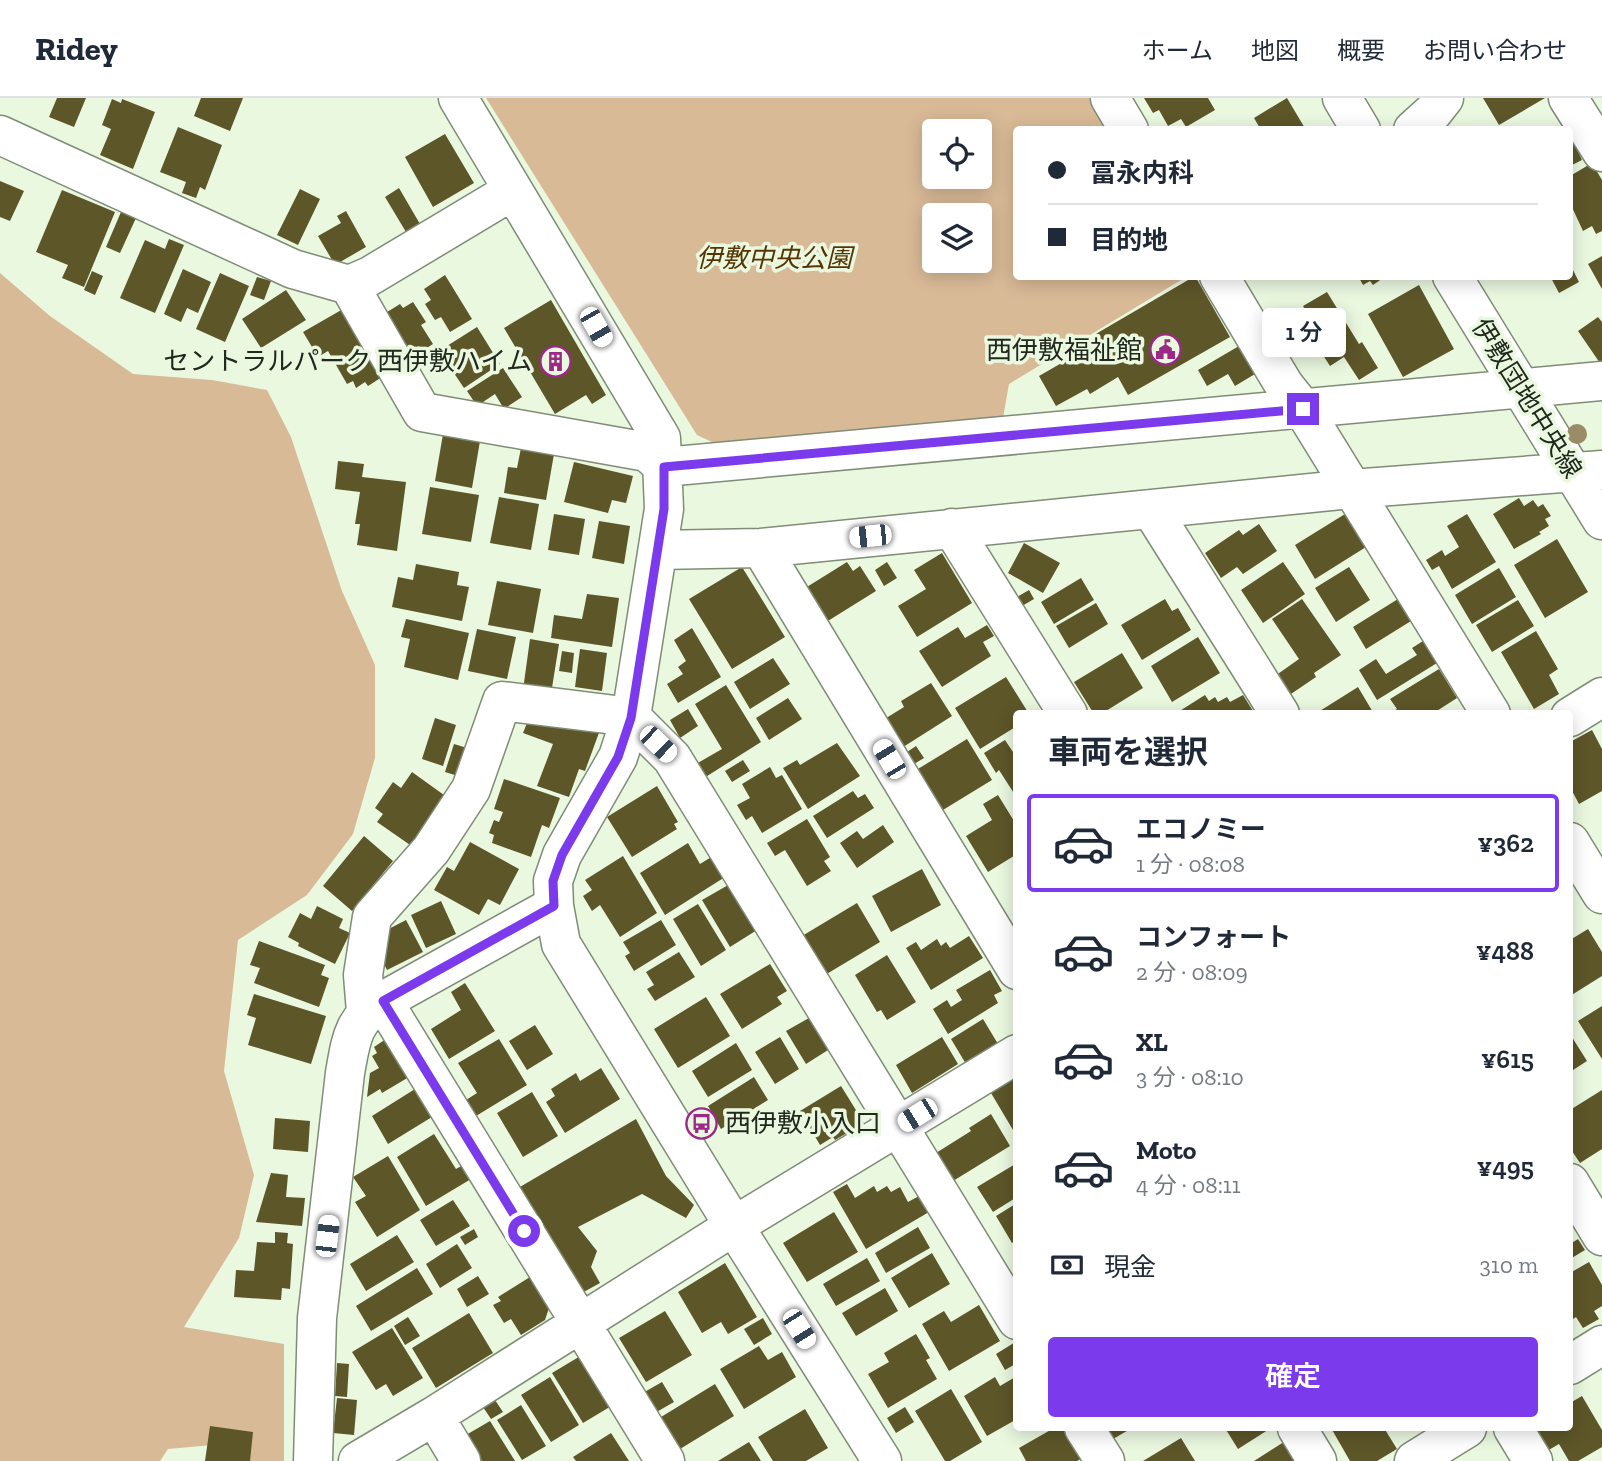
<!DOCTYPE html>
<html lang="ja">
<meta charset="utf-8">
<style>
body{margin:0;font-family:"Zilla Slab","Noto Sans JP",serif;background:#f6f6f7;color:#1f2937;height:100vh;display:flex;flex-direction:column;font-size:26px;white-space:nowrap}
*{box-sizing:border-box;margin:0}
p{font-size:23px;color:#747a83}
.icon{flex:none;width:38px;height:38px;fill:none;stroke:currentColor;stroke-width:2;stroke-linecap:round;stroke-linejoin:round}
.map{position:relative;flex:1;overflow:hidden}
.drawer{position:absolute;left:1013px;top:612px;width:560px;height:721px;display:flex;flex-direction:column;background:#fff;border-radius:7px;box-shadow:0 4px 18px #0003}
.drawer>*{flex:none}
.hud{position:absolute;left:1013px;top:28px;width:560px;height:154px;border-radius:7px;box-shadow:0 4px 18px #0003;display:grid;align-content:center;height:154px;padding:0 35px;background:#fff}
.fabs{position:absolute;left:922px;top:21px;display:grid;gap:14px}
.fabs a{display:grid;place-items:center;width:70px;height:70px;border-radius:7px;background:#fff;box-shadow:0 4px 18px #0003;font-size:35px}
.end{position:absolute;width:32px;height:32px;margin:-16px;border:9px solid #7c3aed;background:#fff;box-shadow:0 0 0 4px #fff}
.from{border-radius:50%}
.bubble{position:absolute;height:49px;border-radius:7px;background:#fff;box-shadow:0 4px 18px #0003;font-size:23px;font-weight:600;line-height:49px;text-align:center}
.car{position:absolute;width:21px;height:42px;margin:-21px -10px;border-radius:9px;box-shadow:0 0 5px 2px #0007;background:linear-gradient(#fff 24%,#345 0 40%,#fff 0 76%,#345 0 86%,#fff 0)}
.hud b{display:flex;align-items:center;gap:24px;height:66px;font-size:26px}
.hud b+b{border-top:2px solid #e0e1e3}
.hud i{width:18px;height:18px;background:#1f2937}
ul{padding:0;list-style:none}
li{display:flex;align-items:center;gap:21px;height:98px;margin:0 14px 10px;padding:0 21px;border:4px solid transparent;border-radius:7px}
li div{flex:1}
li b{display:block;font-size:26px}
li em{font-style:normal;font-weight:600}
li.selected{border-color:#7c3aed}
li>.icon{width:63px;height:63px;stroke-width:1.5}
h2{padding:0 35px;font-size:32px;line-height:84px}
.pay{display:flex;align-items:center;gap:18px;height:77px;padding:0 35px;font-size:26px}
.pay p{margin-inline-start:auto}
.action{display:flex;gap:14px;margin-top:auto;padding:14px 35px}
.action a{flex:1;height:80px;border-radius:7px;background:#7c3aed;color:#fff;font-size:28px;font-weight:600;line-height:80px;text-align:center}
header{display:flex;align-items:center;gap:42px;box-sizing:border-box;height:98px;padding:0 35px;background:#fff;border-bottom:2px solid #e0e1e3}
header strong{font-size:33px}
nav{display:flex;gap:38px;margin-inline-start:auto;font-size:24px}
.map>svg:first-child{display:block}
</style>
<header>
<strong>Ridey</strong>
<nav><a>ホーム</a><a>地図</a><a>概要</a><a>お問い合わせ</a></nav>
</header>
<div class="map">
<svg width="1602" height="1363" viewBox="0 0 1602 1363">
<rect width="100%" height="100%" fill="#eaf8e0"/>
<path fill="#d9ba97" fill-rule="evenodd" d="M486,0H1096L1116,31L1017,32V178L1186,179L1009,286L1003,320L714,345L697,337ZM934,33H980V79H934ZM934,117H980V163H934Z
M0,175L50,218L133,276L212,282L267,292L291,339L342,493L375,567V660L353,736L307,797L238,842L224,973L254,1077L239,1140L184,1229L284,1246V1363H244L245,1344L168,1351L160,1363H0Z"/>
<path fill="#5d5629" d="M57,0H86L74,29L49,19Z
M201,0H243L230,33L194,18Z
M1144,0H1208L1215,12L1186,29L1181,21L1168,28L1159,12L1153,15Z
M1287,0L1306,32H1261L1254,20Z
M1483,0H1545L1499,27Z
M112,1L121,5L122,1L155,14L133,71L100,57L111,31L102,27Z
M178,29L222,47L205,92L200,89L196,100L182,95L186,84L160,74Z
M445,36L474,85L433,109L405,59Z
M1570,37L1582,62L1570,68Z
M1592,65L1602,82V133L1596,136L1592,128L1583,133L1570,105V78Z
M0,83L24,93L10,123L0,119Z
M399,90L420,126L406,134L385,99Z
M300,91L320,101L298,147L277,137Z
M62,92L115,114L84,189L62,180L68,167L36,154Z
M346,113L366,149L335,167L318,138L341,125L337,118Z
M121,114L136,120L120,155L106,149Z
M169,141L184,147L155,215L120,200L145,142L165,151Z
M1602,158V191L1588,166Z
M1570,166L1579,184L1559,195L1550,178H1570Z
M183,171L211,184L198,215L187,210L181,224L164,216Z
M92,173L103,178L95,197L84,192Z
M220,175L249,188L225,244L196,231Z
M445,177L472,221L450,234L441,219L435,222L425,206L431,202L424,191Z
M1195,178L1230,239L1128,297L1118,279L1090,296L1087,291L1056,308L1039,278L1098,244L1094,237Z
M1358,178H1386L1373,187L1370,183L1363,187Z
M257,179L271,183L264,202L250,197Z
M1419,187L1454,251L1403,279L1368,216Z
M286,192L306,222L261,250L242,221Z
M1327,194L1359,246L1362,244L1378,270L1359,282L1344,259L1330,268L1321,254L1316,257L1300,231L1312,223L1303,208Z
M551,202L606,297L592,306L586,297L555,316L504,230Z
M413,204L426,224L421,227L433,246L422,253L419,248L408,255L384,216L400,206L403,210Z
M343,211L382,279L368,288L365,284L356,290L353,283L347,286L328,253L318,259L303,234Z
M1598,219L1602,224V268L1578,233Z
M477,229L500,266L464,290L439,253Z
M1239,248L1255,276L1235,288L1228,276L1207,288L1198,272Z
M503,270L522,299L504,311L495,296L477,308L467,293Z
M443,336L480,343L472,390L435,383Z
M521,350L554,356L546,402L504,395L508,369L517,370Z
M338,363L364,366L362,379L406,384L397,453L357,447L360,426H355L360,394L335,391Z
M574,364L633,378L626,405L612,402L608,415L564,404Z
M430,389L479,397L471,444L422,436Z
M499,399L539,406L531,452L490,445Z
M1519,400L1524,408L1533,402L1538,409L1543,406L1551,418L1545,421L1549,428L1539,434L1541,436L1514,451L1493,416Z
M554,416L585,421L579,457L548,452Z
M1345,416L1366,449L1315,481L1295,447Z
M1467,416L1496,464L1452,491L1439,468L1432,472L1426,462L1442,452L1445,458L1459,449L1447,428Z
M599,423L630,428L624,466L592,460Z
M1259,426L1277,453L1243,476L1237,469L1221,480L1205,455L1239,432L1243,437Z
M1557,441L1588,494L1545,520L1514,467Z
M1024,445L1060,465L1043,495L1008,475Z
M942,455L972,505L917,539L898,508L926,491L914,472Z
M847,464L853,473L860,468L876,493L823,526L802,492Z
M887,464L897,480L884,488L875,472Z
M1283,464L1305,496L1263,525L1241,492Z
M416,466L459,474L457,487L469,489L462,523L392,509L398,479L413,482Z
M742,469L785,539L732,571L689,501Z
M1349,469L1370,502L1336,524L1315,490Z
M1499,470L1516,499L1472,526L1455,497Z
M1081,480L1094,502L1054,526L1041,504Z
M497,483L541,491L533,535L488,527Z
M1029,492L1034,501L1022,508L1017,499Z
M587,496L619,500L612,549L551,540L554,517L582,521Z
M1165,501L1172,513L1178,510L1191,532L1142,562L1121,527Z
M1302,501L1341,557L1314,575L1316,579L1288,598L1275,578L1299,561L1272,521Z
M1398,501L1411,523L1366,551L1353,529Z
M1518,502L1534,528L1492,554L1476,527Z
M1096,505L1108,526L1069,550L1056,528Z
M406,521L469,535L458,582L404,569L410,541L401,539Z
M987,527L994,538L983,544L991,558L942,589L919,553L958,529L965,540Z
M692,530L721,579L678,605L667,586L683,576L678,569L686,563L674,542Z
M477,531L516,539L507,581L468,573Z
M1536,533L1558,571L1549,577L1559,596L1534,611L1501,554Z
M1198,539L1220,575L1172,604L1151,568Z
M530,541L559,546L551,596L523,592Z
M1423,543L1437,565L1377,602L1359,572L1376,561L1386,576L1417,557L1412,550Z
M580,551L607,555L602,593L575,589Z
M562,553L574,555L572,575L559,573Z
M1122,555L1143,590L1101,616H1094L1074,584Z
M773,560L790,586L750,611L734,584Z
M1439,571L1457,600L1432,616H1389L1397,611L1390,601Z
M1006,579L1029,616H1017V628L980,651L955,610Z
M931,585L952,618L900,651L883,622L904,609L901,603Z
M726,587L761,644L704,680L696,666L722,651L695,606Z
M1358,589L1374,616H1315Z
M1205,597L1209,603L1215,599L1218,604L1227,599L1230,604L1243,597L1253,613L1248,616H1179L1178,614Z
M788,600L802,621L769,642L756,620Z
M688,611L698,628L680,640L670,622Z
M435,620L456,627L443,668L422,661Z
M529,620L600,632L585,673L579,671L569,699L537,688L553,646L523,635Z
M1592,632L1602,651V693L1579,706L1570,689V644Z
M967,641L992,682L938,715L913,674Z
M1005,642L1015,657L1017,656V700L999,672L996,675L984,655Z
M837,645L860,678L808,711L783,670L797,662L800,667Z
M454,646L467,650L458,678L445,674Z
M916,648L924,660L909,669L901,658Z
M743,662L750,673L732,684L725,673Z
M770,669L776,680L782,677L802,711L762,735L752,718L746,722L737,707L750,700L742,686Z
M412,674L444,697L438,705L442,708L413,749L377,724L383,716L375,710L393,684L401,690Z
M504,681L560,700L549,730L542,727L531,759L492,745L494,737L489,735L494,722L499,724L503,714L494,711Z
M657,688L678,724L674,726L677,731L632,759L607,719Z
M853,693L858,700L865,696L874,710L827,740L813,718Z
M998,697L1014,723L1017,722V756L988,774L966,738L992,722L983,706Z
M807,721L830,759L824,763L831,773L807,788L785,752L775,758L767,745Z
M883,727L894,744L857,770L840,745L857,733L863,741Z
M364,738L393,763L352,813L323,788Z
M470,744L519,771L500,807L488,801L479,817L434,792L447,769L454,773Z
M688,745L700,766L713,758L725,779L665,817L640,775Z
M623,758L657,815L620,839L600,807L592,813L583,798L592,792L585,782Z
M922,771L941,807L891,834L872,798Z
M730,786L757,832L730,849L702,802Z
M441,803L456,836L426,850L411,817Z
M857,805L880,844L825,877L802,838Z
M698,806L726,852L701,868L673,821Z
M317,808L343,821L339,830L350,835L335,866L298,848L299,845L288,839L300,815L311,821Z
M406,822L423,854L387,872L378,854L387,849L381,835Z
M661,822L676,847L634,873L625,858L630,855L623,844Z
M1588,831L1602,854V878L1570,898V842Z
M969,838L983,860L931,892L906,850L916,844L921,852L937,841L941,848L946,844L950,850Z
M259,843L325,867L321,877L329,880L319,909L254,885L260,870L250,867Z
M679,854L695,879L655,903L647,891L654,887L646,874Z
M887,857L916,904L887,922L881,912L877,914L855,877Z
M770,866L787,893L777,899L782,906L742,931L720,896Z
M990,872L1002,893L994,897L998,905L948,936L933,911L947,902L951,909L962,902L956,892Z
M465,885L495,933L449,961L431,931L461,912L451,894Z
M254,896L326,918L311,966L248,947L256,920L247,917Z
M706,899L730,938L678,970L654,931Z
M1602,908V961L1578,923Z
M809,920L828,952L806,966L786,933Z
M983,921L998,946L966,966L951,941Z
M535,927L553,956L527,972L509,943Z
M1570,936L1587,963L1570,974Z
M780,939L799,971L775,986L755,954Z
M942,939L958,966L912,995L896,967Z
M386,941L409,979L382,995L380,991L367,999L370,975L379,970L372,958L377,955L374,949Z
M499,941L527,987L476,1018L466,1002L477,995L458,965Z
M736,945L752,972L708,999L692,973Z
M601,970L620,1001L565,1035L546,1004L555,998L551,991L576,975L580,983Z
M754,979L768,1002L721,1031L708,1008Z
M1017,979V1030L1013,1032L991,995Z
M841,988L864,1025L835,1042L833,1039L820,1047L800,1013Z
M415,991L432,1019L388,1046L372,1018Z
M1602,992V1051L1580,1065L1570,1050V1012Z
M532,994L558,1038L523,1059L497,1015Z
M991,1016L1010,1048L953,1083L936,1055L971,1033L969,1030Z
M275,1020L310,1023L308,1054L273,1051Z
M636,1021L666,1078L694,1107L686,1120L642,1096L578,1129L597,1153L591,1169L600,1185L580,1196L513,1093Z
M434,1036L456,1071L463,1067L471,1081L426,1108L397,1059Z
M388,1058L420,1112L377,1139L355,1104L366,1098L353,1079Z
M1017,1065V1099L993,1114L977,1089Z
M271,1075L288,1077L286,1099L305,1100L302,1128L256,1124Z
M847,1086L855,1100L874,1088L877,1094L887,1088L891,1094L900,1089L908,1104L919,1098L929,1114L866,1151L833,1094Z
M453,1102L470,1128L436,1148L420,1122Z
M1017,1105V1142L1012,1145L996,1118Z
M834,1114L858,1154L807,1184L783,1145Z
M918,1129L930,1150L886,1175L875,1155Z
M474,1131L478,1139L465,1147L460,1139Z
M275,1134L288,1135L287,1145L293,1146L290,1191L282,1190L281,1202L234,1199L236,1172L254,1173L257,1144L275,1145Z
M397,1137L414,1164L366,1193L350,1166Z
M1578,1141L1585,1152L1570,1161V1146Z
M457,1146L472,1170L440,1190L426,1166Z
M932,1155L950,1186L909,1210L891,1180Z
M867,1160L880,1183L836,1208L823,1186Z
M1589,1164L1602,1187V1208L1594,1213L1599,1221L1583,1230L1576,1219L1570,1223V1175Z
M725,1165L757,1219L728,1236L721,1224L702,1235L678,1194Z
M417,1170L433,1196L371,1233L356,1208Z
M478,1178L489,1196L467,1209L457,1191Z
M530,1179L549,1210L545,1222L521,1237L511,1221L504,1225L493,1207L501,1203L498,1199Z
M885,1190L898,1213L856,1238L842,1215Z
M979,1207L1000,1243L949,1273L922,1226L944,1213L951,1224Z
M665,1213L692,1257L646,1284L619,1240Z
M469,1215L493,1255L436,1290L412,1250Z
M408,1219L420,1238L405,1247L394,1228Z
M763,1220L772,1236L754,1247L744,1231Z
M392,1230L423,1280L393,1298L386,1286L376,1292L352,1254Z
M916,1236L930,1260L926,1262L937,1281L888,1310L868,1276L889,1264L884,1255Z
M1017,1243V1265L1005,1272L996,1256Z
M759,1248L768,1262L782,1254L796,1279L744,1311L720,1271Z
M582,1257L613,1307L583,1325L552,1275Z
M337,1265L349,1266L347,1299L335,1298Z
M1017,1278V1321L987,1338L964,1298L995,1279L1000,1288Z
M550,1279L579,1327L551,1344L521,1297Z
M662,1284L674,1304L653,1316L641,1296Z
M715,1286L734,1318L680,1351L661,1319Z
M951,1291L982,1344L950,1363H945L915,1313Z
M1582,1298L1602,1332V1349L1578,1363H1569L1559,1346L1547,1353L1535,1333L1540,1330H1570V1305Z
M337,1300L357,1302L354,1337L333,1335Z
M495,1302L503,1314L491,1321L483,1309Z
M521,1307L546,1348L522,1362L497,1322Z
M905,1309L914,1324L896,1335L887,1320Z
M805,1311L828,1350L806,1363H773L758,1339Z
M490,1323L515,1363H482L466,1337Z
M210,1328L253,1334L250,1363H205Z
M1054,1330H1064L1081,1361L1077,1363H1026L1019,1350Z
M1106,1330H1132L1113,1341Z
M1225,1330H1271L1238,1351Z
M1331,1330H1384L1397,1351L1377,1363H1350Z
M611,1335L629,1363H576L573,1359Z
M1181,1340L1195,1363H1143Z
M1287,1342L1299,1363H1254Z
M749,1344L761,1363H718Z"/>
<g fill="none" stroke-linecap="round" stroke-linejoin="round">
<defs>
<path id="minor" d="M458,0L661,340L664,411L631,619L618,659L562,757L553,783L554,808L561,846L734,1128L882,1363
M1110,0L1129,32
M1342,0L1361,32
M1568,0L1602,54
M1413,32L1433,14L1444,0
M0,37L293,171L349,187L370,178L512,93
M1219,178L1284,287L1303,311L1491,616
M1452,178L1602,422
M349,187L422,314L647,354L664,369L1602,283
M1151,411L1280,616
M952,430L1068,616
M761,450L1017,872
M658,452L761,450L1351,391L1602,372
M1570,619L1602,599
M1570,744L1602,796
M383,903L665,1363
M366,914L363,877L372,819L431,752L471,691L502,603L631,619L672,660L1017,1222
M1570,1085L1602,1138
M1570,1267L1602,1247
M434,1318L461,1363
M1084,1330L1105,1363
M1297,1330L1317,1363
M1513,1330L1533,1363
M313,1363L317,1220L345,975C351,942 352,922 383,903L554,808
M358,1363L434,1318L734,1128L1017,956
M1414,1363L1467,1330"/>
</defs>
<use href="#minor" stroke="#7f8c76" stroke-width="41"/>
<use href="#minor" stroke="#fff" stroke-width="38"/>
</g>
<circle fill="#998c66" cx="1577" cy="336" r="10"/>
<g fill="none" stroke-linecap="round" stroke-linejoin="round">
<path stroke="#7c3aed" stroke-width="9" d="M524,1133L383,903L554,808L553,783L562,757L618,659L631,620L664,411V369L1303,311"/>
</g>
<defs>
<symbol id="civic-ring" viewBox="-11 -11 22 22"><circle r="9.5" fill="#eaf8e0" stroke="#9b2986" stroke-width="1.5"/><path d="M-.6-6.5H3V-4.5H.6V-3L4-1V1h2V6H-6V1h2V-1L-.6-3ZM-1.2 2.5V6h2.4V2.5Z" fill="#9b2986"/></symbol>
<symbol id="building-ring" viewBox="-11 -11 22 22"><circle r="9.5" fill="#eaf8e0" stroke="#9b2986" stroke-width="1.5"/><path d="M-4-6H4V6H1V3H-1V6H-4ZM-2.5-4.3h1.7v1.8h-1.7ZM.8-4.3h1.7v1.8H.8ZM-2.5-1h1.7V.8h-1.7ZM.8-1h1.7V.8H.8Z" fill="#9b2986"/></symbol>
<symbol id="bus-ring" viewBox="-11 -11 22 22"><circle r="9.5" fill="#eaf8e0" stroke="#9b2986" stroke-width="1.5"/><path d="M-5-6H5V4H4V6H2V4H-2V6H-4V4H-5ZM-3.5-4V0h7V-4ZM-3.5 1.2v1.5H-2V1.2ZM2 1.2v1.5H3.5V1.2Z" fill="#9b2986"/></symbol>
</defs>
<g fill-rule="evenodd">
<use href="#civic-ring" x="1148" y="234" width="35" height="35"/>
<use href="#building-ring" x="538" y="246" width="35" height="35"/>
<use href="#bus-ring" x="684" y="1008" width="35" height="35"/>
</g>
<g text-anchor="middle" stroke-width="7" stroke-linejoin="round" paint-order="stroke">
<g font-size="26" font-style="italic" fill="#563403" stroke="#eaf8e0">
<text x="774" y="169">伊敷中央公園</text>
</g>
<g font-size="26" fill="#23281f" stroke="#eaf8e0" text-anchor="end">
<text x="1142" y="261">西伊敷福祉館</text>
<text x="532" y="272">セントラルパーク 西伊敷ハイム</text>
<text x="725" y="1034" text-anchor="start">西伊敷小入口</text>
</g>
<g font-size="26" fill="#23281f" stroke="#eaf8e0">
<text transform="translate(1527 300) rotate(58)" y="9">伊敷団地中央線</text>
</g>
</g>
</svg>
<div class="fabs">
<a><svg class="icon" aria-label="locate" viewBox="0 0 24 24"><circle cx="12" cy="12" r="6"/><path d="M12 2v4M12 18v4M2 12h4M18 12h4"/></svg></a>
<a><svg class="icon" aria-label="layers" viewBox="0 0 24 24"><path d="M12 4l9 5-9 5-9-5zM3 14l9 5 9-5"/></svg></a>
</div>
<i class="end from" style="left:524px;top:1133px"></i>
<i class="end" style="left:1303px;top:311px"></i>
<div class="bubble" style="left:1262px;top:210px;width:84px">1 分</div>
<i class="car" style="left:596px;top:229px;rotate:150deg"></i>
<i class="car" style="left:870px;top:438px;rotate:264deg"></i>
<i class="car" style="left:658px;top:646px;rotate:134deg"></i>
<i class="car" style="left:889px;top:661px;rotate:329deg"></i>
<i class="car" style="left:917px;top:1017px;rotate:238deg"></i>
<i class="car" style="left:327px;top:1138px;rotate:7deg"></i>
<i class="car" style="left:799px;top:1231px;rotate:148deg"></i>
<div class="hud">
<b><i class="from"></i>冨永内科</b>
<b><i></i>目的地</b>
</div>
<section class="drawer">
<h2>車両を選択</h2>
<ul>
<li class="selected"><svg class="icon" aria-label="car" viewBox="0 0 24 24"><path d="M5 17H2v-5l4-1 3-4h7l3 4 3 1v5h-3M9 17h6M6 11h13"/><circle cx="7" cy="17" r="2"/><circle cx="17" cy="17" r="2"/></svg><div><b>エコノミー</b><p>1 分 · 08:08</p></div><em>¥362</em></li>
<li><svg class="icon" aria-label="car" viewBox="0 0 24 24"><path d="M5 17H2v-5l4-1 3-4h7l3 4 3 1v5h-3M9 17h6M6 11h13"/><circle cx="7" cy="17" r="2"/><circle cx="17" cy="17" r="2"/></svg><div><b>コンフォート</b><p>2 分 · 08:09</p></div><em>¥488</em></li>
<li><svg class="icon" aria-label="car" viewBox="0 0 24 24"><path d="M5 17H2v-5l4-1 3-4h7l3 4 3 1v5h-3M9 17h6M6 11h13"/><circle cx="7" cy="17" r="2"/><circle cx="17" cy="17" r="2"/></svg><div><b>XL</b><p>3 分 · 08:10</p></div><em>¥615</em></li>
<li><svg class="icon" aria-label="car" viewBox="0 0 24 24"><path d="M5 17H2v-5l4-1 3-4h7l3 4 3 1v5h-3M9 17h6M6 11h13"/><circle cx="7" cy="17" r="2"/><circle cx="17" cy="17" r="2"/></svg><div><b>Moto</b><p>4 分 · 08:11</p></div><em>¥495</em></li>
</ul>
<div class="pay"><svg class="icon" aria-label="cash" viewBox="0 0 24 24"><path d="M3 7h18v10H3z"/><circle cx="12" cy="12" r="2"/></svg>現金<p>310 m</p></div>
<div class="action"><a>確定</a></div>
</section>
</div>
